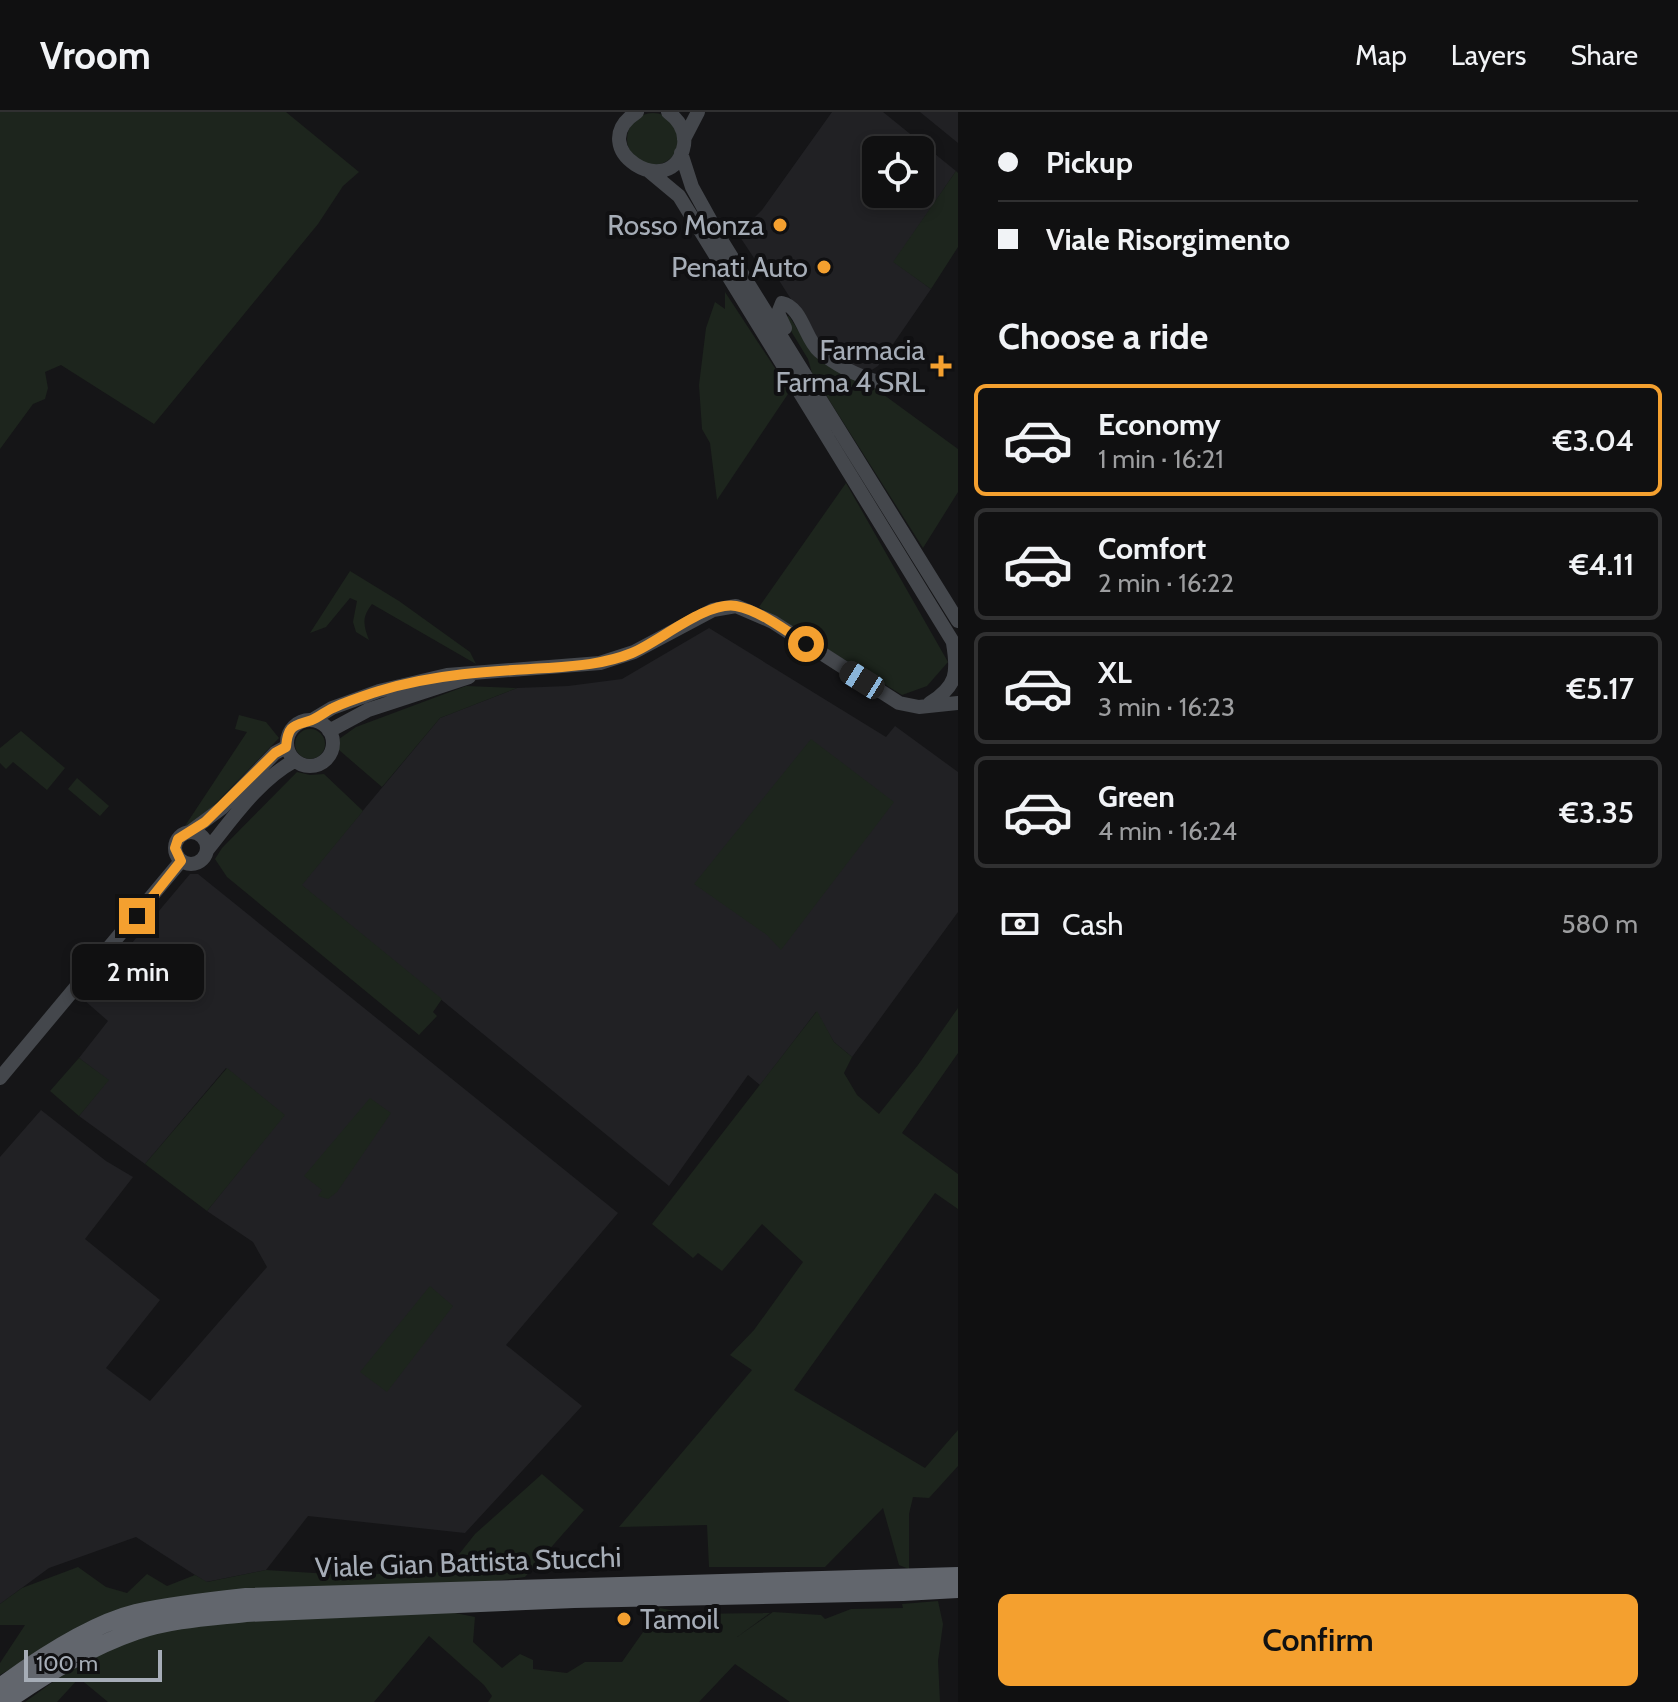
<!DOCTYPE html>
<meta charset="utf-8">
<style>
body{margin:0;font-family:Cabin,sans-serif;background:#1e1e1f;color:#f1f3f6;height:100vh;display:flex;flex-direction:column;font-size:30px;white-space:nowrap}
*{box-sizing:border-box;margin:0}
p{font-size:26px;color:#9c9d9f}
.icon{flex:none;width:44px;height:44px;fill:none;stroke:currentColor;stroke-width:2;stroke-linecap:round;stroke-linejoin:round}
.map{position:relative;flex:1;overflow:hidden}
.side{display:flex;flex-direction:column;background:#101011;width:720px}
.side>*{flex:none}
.hud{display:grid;align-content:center;height:176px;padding:0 40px;background:#101011}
.fabs{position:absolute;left:862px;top:24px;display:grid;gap:16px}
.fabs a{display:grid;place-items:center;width:72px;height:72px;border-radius:12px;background:#101011;box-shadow:0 4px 12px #0003,0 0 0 2px #303031;font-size:40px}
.scale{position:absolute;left:24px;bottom:20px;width:138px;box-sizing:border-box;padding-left:8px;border:4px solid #a6adb7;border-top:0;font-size:22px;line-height:28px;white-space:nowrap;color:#a6adb7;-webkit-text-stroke:6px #101012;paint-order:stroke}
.end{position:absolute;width:36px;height:36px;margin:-18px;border:10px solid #f4a02f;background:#111;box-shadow:0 0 0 4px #111}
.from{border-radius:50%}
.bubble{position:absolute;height:56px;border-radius:12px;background:#101011;box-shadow:0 4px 12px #0003,0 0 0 2px #303031;font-size:26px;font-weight:600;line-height:56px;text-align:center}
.car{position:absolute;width:24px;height:48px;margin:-24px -12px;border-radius:10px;box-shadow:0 0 6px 2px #0007;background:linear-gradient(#222 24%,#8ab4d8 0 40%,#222 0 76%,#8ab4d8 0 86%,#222 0)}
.hud b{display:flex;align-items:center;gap:28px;height:76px;font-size:30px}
.hud b+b{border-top:2px solid #303031}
.hud i{width:20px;height:20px;background:#f1f3f6}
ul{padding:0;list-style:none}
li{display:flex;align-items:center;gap:24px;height:112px;margin:0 16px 12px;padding:0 24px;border:4px solid #303031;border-radius:12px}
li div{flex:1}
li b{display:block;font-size:30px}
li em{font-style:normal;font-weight:600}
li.active{border-color:#f4a02f}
li>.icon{width:72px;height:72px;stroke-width:1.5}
h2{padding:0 40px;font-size:36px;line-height:96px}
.pay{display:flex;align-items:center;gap:20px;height:88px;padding:0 40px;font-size:30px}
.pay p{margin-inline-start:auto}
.cta{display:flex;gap:16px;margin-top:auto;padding:16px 40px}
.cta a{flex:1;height:92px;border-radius:12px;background:#f4a02f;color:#111;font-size:32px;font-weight:600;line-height:92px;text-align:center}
header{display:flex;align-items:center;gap:48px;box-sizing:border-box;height:112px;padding:0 40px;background:#101011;border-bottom:2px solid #303031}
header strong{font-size:38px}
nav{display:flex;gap:44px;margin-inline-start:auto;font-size:28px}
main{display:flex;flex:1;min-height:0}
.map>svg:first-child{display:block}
</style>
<header>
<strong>Vroom</strong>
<nav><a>Map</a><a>Layers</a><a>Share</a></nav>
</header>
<main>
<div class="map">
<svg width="958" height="1590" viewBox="0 0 958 1590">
<rect width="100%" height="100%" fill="#151517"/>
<path fill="#212124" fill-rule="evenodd" d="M832,0H883L956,59L894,150L931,177L878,254L870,259L854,258L822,236L775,162L766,164L738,122L762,98ZM876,38H920V82H876Z
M920,0H958V31Z
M709,516L886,625L895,614L958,660V800L852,945L834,930L816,900L760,973L748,963L669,1074L301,773L440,606L517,576L568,574L622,567Z
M190,762H198L618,1101L506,1233L582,1294L465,1421L308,1404L266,1458L206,1470L136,1425L49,1456L0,1492V1045L41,998L106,1049L133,1065L85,1127L160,1188L106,1256L150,1289L267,1155L253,1130L207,1099L284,1003L226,956L145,1052L79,1004L108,968L79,946L108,909L84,888Z"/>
<path fill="#1d251d" d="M0,0H286L359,60L343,74L318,112L154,312L61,253L45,260L48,276L45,287L33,292L0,337Z
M627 27a26 26 0 1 1 52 0a26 26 0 1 1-52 0Z
M956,59L958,61V135L931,177L893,150Z
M725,180L790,279L717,388L710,331L702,317L699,273L706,216L715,190L725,197Z
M789,204L810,237L864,274L869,272L958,337V380L923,436L812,261L808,247L783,206Z
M846,371L948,550L927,574L902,583L759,495Z
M350,459L399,489L470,540L476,552L372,492C362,505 363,512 369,528L356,520L353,510L357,489L350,486L326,515L310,521Z
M466,574L517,576L440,606L382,675L339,638V627L356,615Z
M239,603L266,610L279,626L199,709L185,714L247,620L235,617Z
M295 632a15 15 0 1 1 30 0a15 15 0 1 1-30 0Z
M21,619L65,656L47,678L13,650L6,657L0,651V636Z
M811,627L894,690L781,838L767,823L694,772Z
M297,660L310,663L324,662L363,699L302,773L442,887L433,900L437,904L419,923L227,765L215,747L222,736Z
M77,666L109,694L100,704L68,677Z
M958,896V941L902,1021L958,1062V1097L935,1081L794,1278L925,1356L958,1318V1354L929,1386L913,1385L909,1402V1457L899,1453L883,1396L825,1455H709L707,1413L619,1415L752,1258L730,1243L754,1218L803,1150L762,1112L722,1159L698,1141L693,1146L652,1112L817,899L834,930L852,945L844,961L857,983L879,1002L918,953Z
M79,946L109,968L79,1004L50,979Z
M227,956L285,1003L207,1099L145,1052Z
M370,986L391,1001L337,1080L328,1087L318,1084L322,1078L304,1064Z
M430,1174L453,1194L387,1280L360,1260Z
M542,1362L584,1398L525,1465L62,1526L0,1563V1551L25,1513H0V1492L22,1476L78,1455L106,1475L127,1481L147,1462L167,1474L195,1463L207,1470L266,1458L346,1463L445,1460L475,1422Z
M938,1489L943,1512L938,1549L940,1590H790L735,1552L699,1590H488L492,1584L484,1573L429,1524L374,1590H108L79,1566L57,1590H25L82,1549L138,1524L204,1511L445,1499L475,1505L473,1530L502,1556L520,1542L533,1548V1557L567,1561L585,1550H622L660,1496L690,1502L770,1501L737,1525L773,1500L821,1503L825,1507L851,1497L903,1496L902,1492Z"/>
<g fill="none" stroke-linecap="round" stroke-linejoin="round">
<path stroke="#44474c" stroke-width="14" d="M637,0C581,36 673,93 684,33C686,18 679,8 668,0
M684,27L698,0
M681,41L692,75L723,131L958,509
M649,59L679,84L958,538
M785,216L778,201L782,191C802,195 805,227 819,239C838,255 858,264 881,271
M930,591C957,574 958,561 953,531
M287 631a23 23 0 1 1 46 0a23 23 0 1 1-46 0Z
M312,608L332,596L379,579L447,563L600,551L634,540L713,498L736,494L773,510L899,591L919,595L958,591
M329,619L368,598L469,565
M191,719L222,696L275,641L286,635
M175 736a16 16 0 1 1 32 0a16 16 0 1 1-32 0Z
M208,737C233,706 259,668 294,649
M0,966L181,749"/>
<path stroke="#62666d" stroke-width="18" d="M0,1575C37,1548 91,1512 136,1501C172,1493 209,1489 246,1485L958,1464
M5,1590C46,1562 89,1535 136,1519C171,1507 210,1505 246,1501L574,1487L903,1480L958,1477"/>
</g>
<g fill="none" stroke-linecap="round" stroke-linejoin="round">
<path stroke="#f4a02f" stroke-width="10" d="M137,804L181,749L175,736L178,727L205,710L275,641L286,635C288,612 294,614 312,608C319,605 326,599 333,596C348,589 364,584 379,579C434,562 491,559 548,556C576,554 605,552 632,541C659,530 706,489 736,494C759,498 787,519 806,532"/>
</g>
<g fill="#f4a02f" stroke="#101012" stroke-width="3">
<circle cx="780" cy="113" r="8"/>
<circle cx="824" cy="155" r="8"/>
<path d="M937 242h8v8h8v8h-8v8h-8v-8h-8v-8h8z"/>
<circle cx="624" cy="1507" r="8"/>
</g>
<g text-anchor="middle" stroke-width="8" stroke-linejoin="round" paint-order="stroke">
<g font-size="28" fill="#a6adb7" stroke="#101012" text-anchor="end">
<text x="764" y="123">Rosso Monza</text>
<text x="808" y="165">Penati Auto</text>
<text x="925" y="248">Farmacia<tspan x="925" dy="32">Farma 4 SRL</tspan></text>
<text x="640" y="1517" text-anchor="start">Tamoil</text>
</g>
<g font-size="28" fill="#a6adb7" stroke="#101012">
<text transform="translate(468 1450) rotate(-2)" y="10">Viale Gian Battista Stucchi</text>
</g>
</g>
</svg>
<div class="fabs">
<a><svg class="icon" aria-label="locate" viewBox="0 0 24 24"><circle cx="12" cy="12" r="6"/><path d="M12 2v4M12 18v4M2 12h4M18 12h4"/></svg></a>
</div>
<div class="scale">100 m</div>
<i class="end from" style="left:806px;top:532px"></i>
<i class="end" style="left:137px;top:804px"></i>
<div class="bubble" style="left:72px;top:832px;width:132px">2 min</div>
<i class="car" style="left:862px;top:568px;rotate:302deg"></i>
</div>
<section class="side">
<div class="hud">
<b><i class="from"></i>Pickup</b>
<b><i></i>Viale Risorgimento</b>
</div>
<h2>Choose a ride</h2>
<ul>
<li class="active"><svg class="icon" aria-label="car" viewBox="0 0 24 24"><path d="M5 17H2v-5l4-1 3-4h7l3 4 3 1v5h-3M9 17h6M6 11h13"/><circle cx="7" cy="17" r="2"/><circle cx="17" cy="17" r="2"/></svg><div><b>Economy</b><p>1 min · 16:21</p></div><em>€3.04</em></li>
<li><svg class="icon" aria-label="car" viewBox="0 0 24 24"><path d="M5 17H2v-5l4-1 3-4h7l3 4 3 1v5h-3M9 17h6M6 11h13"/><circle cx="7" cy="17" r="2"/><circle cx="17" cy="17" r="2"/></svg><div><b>Comfort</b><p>2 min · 16:22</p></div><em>€4.11</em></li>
<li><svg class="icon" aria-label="car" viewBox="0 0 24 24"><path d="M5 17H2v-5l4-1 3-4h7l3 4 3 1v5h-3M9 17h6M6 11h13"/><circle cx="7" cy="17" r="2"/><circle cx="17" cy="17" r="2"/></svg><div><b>XL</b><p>3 min · 16:23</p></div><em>€5.17</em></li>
<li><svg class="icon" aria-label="car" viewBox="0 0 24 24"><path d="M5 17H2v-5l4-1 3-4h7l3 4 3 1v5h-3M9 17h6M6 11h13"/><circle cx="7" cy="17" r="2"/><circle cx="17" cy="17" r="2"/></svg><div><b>Green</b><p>4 min · 16:24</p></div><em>€3.35</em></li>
</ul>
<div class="pay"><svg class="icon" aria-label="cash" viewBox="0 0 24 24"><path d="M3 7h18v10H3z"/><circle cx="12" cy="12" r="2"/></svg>Cash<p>580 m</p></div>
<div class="cta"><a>Confirm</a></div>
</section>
</main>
